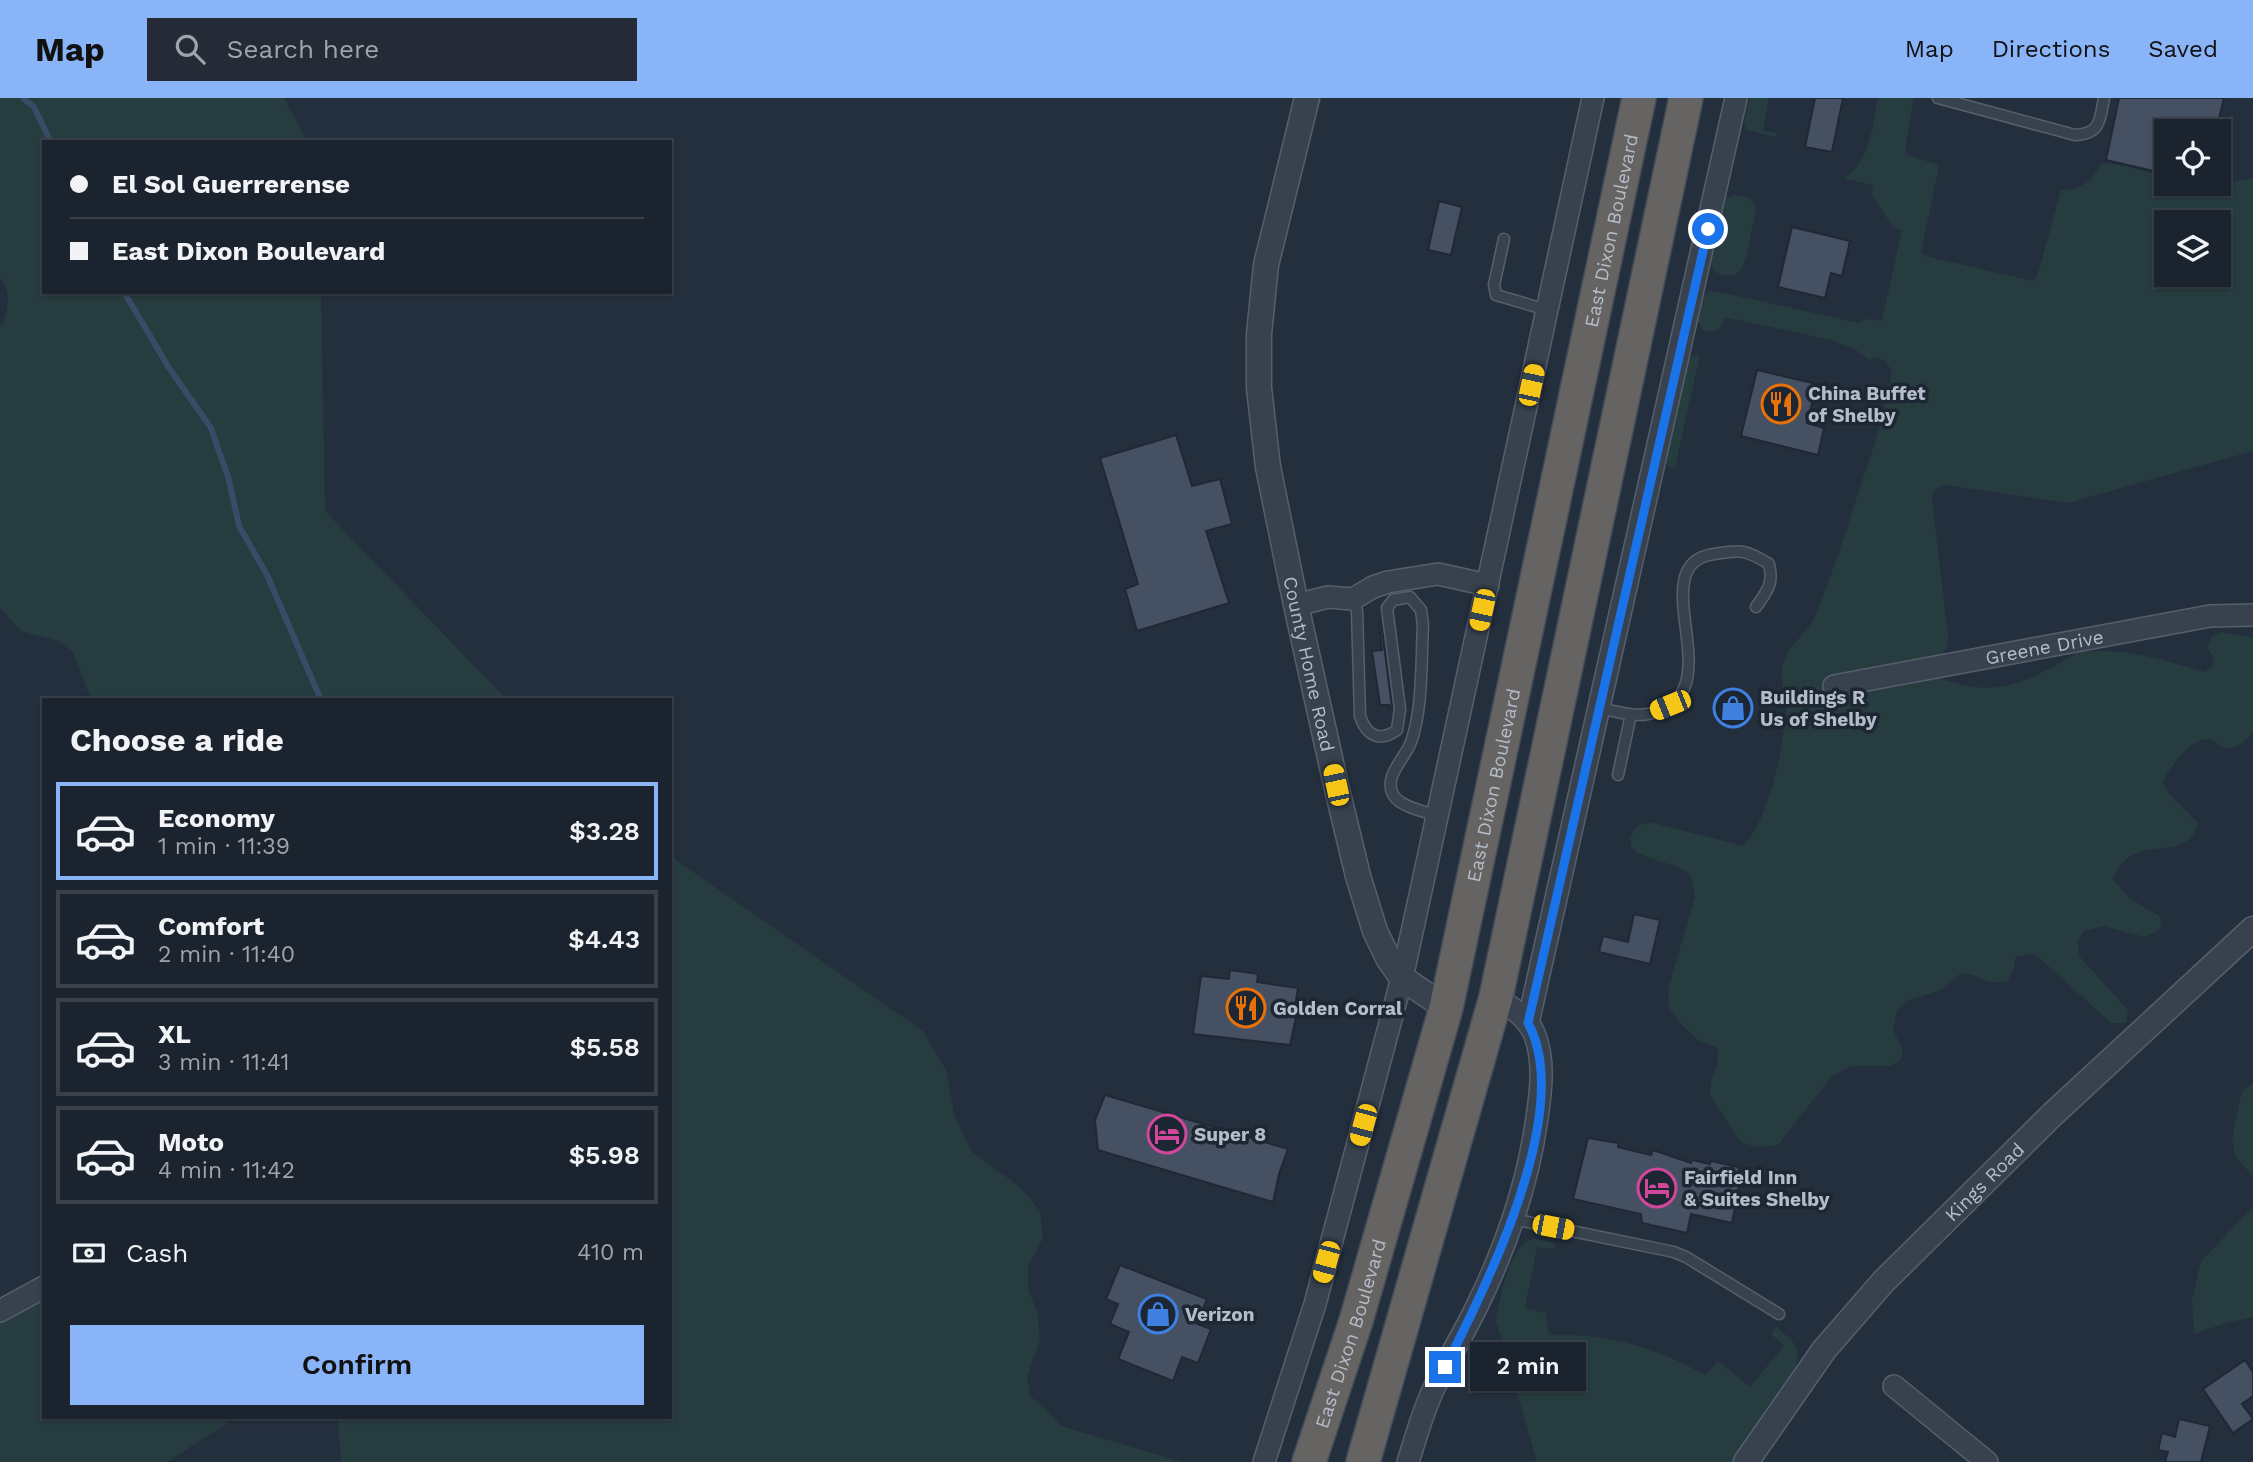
<!DOCTYPE html>
<meta charset="utf-8">
<style>
body{margin:0;font-family:"Work Sans",sans-serif;background:#242b36;color:#f1f3f6;height:100vh;display:flex;flex-direction:column;font-size:26px;white-space:nowrap}
*{box-sizing:border-box;margin:0}
p{font-size:23px;color:#a0a4aa}
.icon{flex:none;width:38px;height:38px;fill:none;stroke:currentColor;stroke-width:2;stroke-linecap:round;stroke-linejoin:round}
.map{position:relative;flex:1;overflow:hidden}
.panel{position:absolute;left:42px;top:600px;width:630px;height:721px;display:flex;flex-direction:column;background:#1b232e;border-radius:0px;box-shadow:0 2px 5px #0004,0 0 0 2px #39404a}
.panel>*{flex:none}
.guide{position:absolute;left:42px;top:42px;width:630px;height:154px;border-radius:0px;box-shadow:0 2px 5px #0004,0 0 0 2px #39404a;display:grid;align-content:center;height:154px;padding:0 28px;background:#1b232e}
.tools{position:absolute;left:2154px;top:21px;display:grid;gap:14px}
.tools a{display:grid;place-items:center;width:77px;height:77px;border-radius:0px;background:#1b232e;box-shadow:0 2px 5px #0004,0 0 0 2px #39404a;font-size:35px}
.end{position:absolute;width:32px;height:32px;margin:-16px;border:9px solid #1a73e8;background:#fff;box-shadow:0 0 0 4px #fff}
.from{border-radius:50%}
.bubble{position:absolute;height:49px;border-radius:0px;background:#1b232e;box-shadow:0 2px 5px #0004,0 0 0 2px #39404a;font-size:23px;font-weight:600;line-height:49px;text-align:center}
.car{position:absolute;width:21px;height:42px;margin:-21px -10px;border-radius:9px;box-shadow:0 0 5px 2px #0007;background:linear-gradient(#f5c518 24%,#345 0 40%,#f5c518 0 76%,#345 0 86%,#f5c518 0)}
.guide b{display:flex;align-items:center;gap:24px;height:66px;font-size:26px}
.guide b+b{border-top:2px solid #39404a}
.guide i{width:18px;height:18px;background:#f1f3f6}
ul{padding:0;list-style:none}
li{display:flex;align-items:center;gap:21px;height:98px;margin:0 14px 10px;padding:0 14px;border:4px solid #39404a;border-radius:0px}
li div{flex:1}
li b{display:block;font-size:26px}
li em{font-style:normal;font-weight:600}
li.active{border-color:#8ab4f8}
li>.icon{width:63px;height:63px;stroke-width:1.5}
h2{padding:0 28px;font-size:32px;line-height:84px}
.pay{display:flex;align-items:center;gap:18px;height:77px;padding:0 28px;font-size:26px}
.pay p{margin-inline-start:auto}
.button{display:flex;gap:14px;margin-top:auto;padding:14px 28px}
.button a{flex:1;height:80px;border-radius:0px;background:#8ab4f8;color:#111;font-size:28px;font-weight:600;line-height:80px;text-align:center}
header{display:flex;align-items:center;gap:42px;box-sizing:border-box;height:98px;padding:0 35px;background:#8ab4f8;color:#111}
header strong{font-size:33px}
nav{display:flex;gap:38px;margin-inline-start:auto;font-size:24px}
.search{width:490px;height:63px;background:#242b36;display:flex;align-items:center;gap:18px;box-sizing:border-box;padding:0 24px;border-radius:0px;color:#a0a4aa;font-size:26px}
.map>svg:first-child{display:block}
</style>
<header>
<strong>Map</strong>
<div class="search"><svg class="icon" aria-label="search" viewBox="0 0 24 24"><circle cx="10" cy="10" r="6"/><path d="M15 15l6 6"/></svg>Search here</div>
<nav><a>Map</a><a>Directions</a><a>Saved</a></nav>
</header>
<div class="map">
<svg width="2253" height="1364" viewBox="0 0 2253 1364">
<rect width="100%" height="100%" fill="#242f3e"/>
<path fill="#263c3f" fill-rule="evenodd" d="M0,0H284L307,44H44V194H321L325,413L507,602H91L73,554L58,543L21,533L0,510V227L3,226C8,211 12,193 0,181Z
M1749,0H1769L1763,32L1777,36L1775,39L1746,32L1744,23Z
M1878,0H1914L1905,51L1907,57L1939,67L1921,155L1926,158L2032,183L2037,179L2061,92C2080,93 2094,82 2101,65L2126,68L2166,79V86L2208,88L2253,80V353L2068,405L1946,387L1935,391L1932,402L1948,537L1947,549L1939,563L1942,581C1988,597 2013,590 2055,568C2063,564 2074,555 2083,554C2125,549 2165,562 2204,574L2212,569L2214,559L2207,550L2211,539L2221,534L2253,540V634C2244,644 2236,654 2221,648C2217,646 2212,641 2207,641C2192,640 2166,672 2163,685L2169,696L2198,725C2185,771 2135,728 2113,781L2128,799L2159,818L2162,826L2158,833L2145,839L2103,828L2084,833L2078,842L2079,858L2128,912L2126,925H2111L2035,856L2016,858L2013,874L2007,883C1986,888 1979,876 1961,875L1941,892L1909,902L1897,912L1893,932L1902,950V958L1899,964L1889,968H1851L1832,978L1778,1047L1756,1049L1741,1044L1710,997C1708,980 1722,966 1717,950L1699,943L1682,927L1669,910L1668,891L1695,799L1691,777C1673,762 1647,765 1631,749L1630,738L1637,728L1650,724L1743,748C1768,725 1784,648 1786,613C1788,597 1778,583 1783,566C1788,547 1808,535 1815,518C1833,474 1847,431 1861,386C1874,349 1886,312 1892,273L1885,263L1876,259L1869,262L1856,252L1831,242L1724,219L1720,231L1713,234L1703,232L1697,222L1701,199L1710,192L1859,225L1864,221L1882,223L1902,132L1893,129L1872,97L1873,87L1845,81L1846,78C1869,67 1874,22 1878,0ZM2166,124H2219V177H2166Z
M1738,97C1746,98 1752,100 1755,109C1757,117 1752,128 1751,136C1746,158 1745,190 1714,173L1710,163L1724,104L1726,100Z
M1698,256L1699,261L1675,369L1670,370L1665,364L1687,264L1690,259Z
M670,758L923,933L946,972L955,1019L972,1054L1020,1089L1040,1113L1043,1140L1028,1168V1190L1038,1217L1040,1242L1027,1279L1030,1298L1046,1311L1061,1328L1182,1364H341L338,1320H670Z
M2253,985V1079L2235,1057L2232,1041L2242,993Z
M2253,1109V1219L2226,1225L2194,1236L2192,1202L2201,1163Z
M1534,1141L1551,1144L1555,1148L1554,1151L1537,1149L1525,1210L1546,1215L1549,1237C1605,1235 1656,1249 1705,1277L1718,1263L1750,1289L1784,1248L1771,1236L1776,1229C1793,1243 1801,1246 1796,1270L1736,1364H1537L1496,1222C1497,1207 1511,1155 1523,1146C1525,1144 1530,1142 1534,1141Z
M44,1189V1320H235L167,1364H0V1213Z"/>
<g fill="none" stroke-linecap="round" stroke-linejoin="round">
<path stroke="#394c67" stroke-width="6" d="M23,0L34,9L51,44
M124,194L169,270L211,330L229,382L239,428L267,477L321,602"/>
</g>
<path fill="#455162" stroke="#1f2835" stroke-width="2" d="M1815,0H1843L1832,54L1805,49Z
M2119,0H2224L2216,33H2166V76L2106,62Z
M1439,103L1462,109L1451,157L1428,152Z
M1792,129L1850,143L1842,178L1831,175L1825,200L1778,189Z
M1757,272L1817,286L1807,325L1824,330L1818,357L1741,338Z
M1176,337L1192,388L1220,381L1232,426L1206,433L1229,505L1137,533L1125,491L1138,486L1100,360Z
M1381,524L1392,609L1389,610V607H1380L1372,553L1382,552L1379,525Z
M1634,816L1660,822L1650,866L1599,854L1603,838L1628,844Z
M1230,872L1258,876L1257,884L1298,890L1295,909L1298,910L1290,947L1193,936L1201,878L1229,881Z
M1105,997L1288,1051L1279,1076L1273,1104L1098,1052L1095,1022Z
M1588,1040L1619,1045L1618,1049L1651,1057L1653,1052L1691,1065L1692,1062L1710,1066L1711,1063L1738,1069L1741,1078L1732,1125L1691,1116L1687,1135L1642,1125L1641,1116L1573,1101Z
M1120,1167L1207,1201L1197,1226L1211,1231L1198,1265L1182,1259L1173,1283L1118,1261L1129,1234L1110,1226L1118,1206L1106,1201Z
M2245,1262L2253,1274V1298L2242,1306L2253,1321L2233,1335L2203,1291Z
M2179,1321L2210,1328L2201,1364H2165L2168,1354L2158,1352L2162,1335L2175,1339Z"/>
<g fill="none" stroke-linecap="round" stroke-linejoin="round">
<defs>
<path id="service" d="M1938,0L2075,37C2101,36 2100,21 2104,0
M1504,141L1494,187L1496,197L1547,212
M1353,501L1357,513L1360,618C1366,637 1379,645 1397,632L1400,611L1387,510L1393,502L1410,499L1421,512L1423,527C1421,562 1423,611 1411,644C1405,661 1382,679 1394,698C1401,709 1426,714 1438,718
M1600,610C1615,613 1632,619 1648,616C1739,599 1637,467 1714,456C1741,452 1745,451 1769,466C1774,486 1767,493 1756,509
M1618,677L1631,616
M1513,1121L1674,1154L1686,1159L1779,1216"/>
<g id="minor">
<path d="M1296,507L1328,499L1353,501L1373,489L1388,484L1438,476L1488,487"/>
<path id="s1" d="M1834,588L2210,518L2253,517"/>
<path d="M1528,925L1736,0"/>
<path d="M0,1213L44,1189"/>
<path d="M1894,1288L1987,1364"/>
<path d="M1264,1364L1315,1206L1402,880L1593,0"/>
<path d="M1408,1364C1416,1339 1423,1312 1435,1288C1448,1261 1464,1235 1477,1208C1506,1149 1528,1085 1537,1020C1541,993 1545,962 1534,935C1526,918 1511,909 1496,899"/>
</g>
<g id="tertiary">
<path id="s2" d="M1307,0L1266,167L1259,236V290L1268,369L1296,507L1336,687L1358,778L1375,833L1388,860L1402,880L1446,910"/>
<path id="s3" d="M1746,1364L1824,1252L1883,1184L2053,1016L2253,831"/>
</g>
<g id="trunk">
<path id="s4" d="M1309,1364L1356,1223L1446,910L1639,0"/>
<path d="M1363,1364L1496,899L1686,0"/>
</g>
</defs>
<use href="#service" stroke="#565f6c" stroke-width="13"/>
<use href="#minor" stroke="#565f6c" stroke-width="24"/>
<use href="#tertiary" stroke="#565f6c" stroke-width="27"/>
<use href="#trunk" stroke="#434c59" stroke-width="36"/>
<use href="#service" stroke="#38414e" stroke-width="10"/>
<use href="#minor" stroke="#38414e" stroke-width="21"/>
<use href="#tertiary" stroke="#38414e" stroke-width="24"/>
<use href="#trunk" stroke="#656462" stroke-width="33"/>
</g>
<g fill="none" stroke-linecap="round" stroke-linejoin="round">
<path stroke="#1a73e8" stroke-width="9" d="M1445,1269C1486,1190 1575,1011 1528,925L1708,131"/>
</g>
<defs>
<symbol id="restaurant-ring" viewBox="-11 -11 22 22"><circle r="9.5" fill="#1d2633" stroke="#e8710a" stroke-width="1.5"/><path d="M-5-6h1v4h1v-4h1v4h1v-4h1v5L-1.5 .5V6h-2V.5L-5-1ZM5-6V6H3V1.5H1.5Q1.5-4 5-6Z" fill="#e8710a"/></symbol>
<symbol id="shop-ring" viewBox="-11 -11 22 22"><circle r="9.5" fill="#1d2633" stroke="#3f7fe0" stroke-width="1.5"/><path d="M-5-2.5h2.3a2.7 3.5 0 0 1 5.4 0H5L5.5 6h-11ZM-1.5-2.5h3a1.5 2.3 0 0 0-3 0Z" fill="#3f7fe0"/></symbol>
<symbol id="hotel-ring" viewBox="-11 -11 22 22"><circle r="9.5" fill="#1d2633" stroke="#d1479c" stroke-width="1.5"/><path d="M-6-4.5h1.5V1H6V5H4.5V3h-9V5H-6ZM-4 0a1.8 1.8 0 1 1 3.6 0ZM.5 0V-2.5h3Q6-2.5 6 0Z" fill="#d1479c"/></symbol>
</defs>
<g fill-rule="evenodd">
<use href="#restaurant-ring" x="1759" y="284" width="44" height="44"/>
<use href="#shop-ring" x="1711" y="588" width="44" height="44"/>
<use href="#restaurant-ring" x="1224" y="888" width="44" height="44"/>
<use href="#hotel-ring" x="1145" y="1014" width="44" height="44"/>
<use href="#hotel-ring" x="1635" y="1068" width="44" height="44"/>
<use href="#shop-ring" x="1136" y="1194" width="44" height="44"/>
</g>
<g text-anchor="middle" stroke-width="7" stroke-linejoin="round" paint-order="stroke">
<g font-size="19" fill="#b4bcc9" stroke="#1d2633">
<text dy="7" stroke="none"><textPath href="#s4" startOffset="1269">East Dixon Boulevard</textPath></text>
<text dy="7" stroke="none"><textPath href="#s1" startOffset="214">Greene Drive</textPath></text>
<text dy="7" stroke="none"><textPath href="#s2" startOffset="576">County Home Road</textPath></text>
<text dy="7" stroke="none"><textPath href="#s4" startOffset="702">East Dixon Boulevard</textPath></text>
<text dy="7" stroke="none"><textPath href="#s3" startOffset="369">Kings Road</textPath></text>
<text dy="7" stroke="none"><textPath href="#s4" startOffset="135">East Dixon Boulevard</textPath></text>
</g>
<g font-size="19" font-weight="bold" fill="#b4bcc9" stroke="#1d2633" text-anchor="start">
<text x="1808" y="302">China Buffet<tspan x="1808" dy="22">of Shelby</tspan></text>
<text x="1760" y="606">Buildings R<tspan x="1760" dy="22">Us of Shelby</tspan></text>
<text x="1273" y="917">Golden Corral</text>
<text x="1194" y="1043">Super 8</text>
<text x="1684" y="1086">Fairfield Inn<tspan x="1684" dy="22">&amp; Suites Shelby</tspan></text>
<text x="1185" y="1223">Verizon</text>
</g>
</g>
</svg>
<div class="tools">
<a><svg class="icon" aria-label="locate" viewBox="0 0 24 24"><circle cx="12" cy="12" r="6"/><path d="M12 2v4M12 18v4M2 12h4M18 12h4"/></svg></a>
<a><svg class="icon" aria-label="layers" viewBox="0 0 24 24"><path d="M12 4l9 5-9 5-9-5zM3 14l9 5 9-5"/></svg></a>
</div>
<i class="end from" style="left:1708px;top:131px"></i>
<i class="end" style="left:1445px;top:1269px"></i>
<div class="bubble" style="left:1470px;top:1244px;width:116px">2 min</div>
<i class="car" style="left:1531px;top:287px;rotate:12deg"></i>
<i class="car" style="left:1482px;top:512px;rotate:192deg"></i>
<i class="car" style="left:1670px;top:607px;rotate:248deg"></i>
<i class="car" style="left:1336px;top:687px;rotate:348deg"></i>
<i class="car" style="left:1363px;top:1027px;rotate:195deg"></i>
<i class="car" style="left:1553px;top:1129px;rotate:101deg"></i>
<i class="car" style="left:1326px;top:1164px;rotate:195deg"></i>
<div class="guide">
<b><i class="from"></i>El Sol Guerrerense</b>
<b><i></i>East Dixon Boulevard</b>
</div>
<section class="panel">
<h2>Choose a ride</h2>
<ul>
<li class="active"><svg class="icon" aria-label="car" viewBox="0 0 24 24"><path d="M5 17H2v-5l4-1 3-4h7l3 4 3 1v5h-3M9 17h6M6 11h13"/><circle cx="7" cy="17" r="2"/><circle cx="17" cy="17" r="2"/></svg><div><b>Economy</b><p>1 min · 11:39</p></div><em>$3.28</em></li>
<li><svg class="icon" aria-label="car" viewBox="0 0 24 24"><path d="M5 17H2v-5l4-1 3-4h7l3 4 3 1v5h-3M9 17h6M6 11h13"/><circle cx="7" cy="17" r="2"/><circle cx="17" cy="17" r="2"/></svg><div><b>Comfort</b><p>2 min · 11:40</p></div><em>$4.43</em></li>
<li><svg class="icon" aria-label="car" viewBox="0 0 24 24"><path d="M5 17H2v-5l4-1 3-4h7l3 4 3 1v5h-3M9 17h6M6 11h13"/><circle cx="7" cy="17" r="2"/><circle cx="17" cy="17" r="2"/></svg><div><b>XL</b><p>3 min · 11:41</p></div><em>$5.58</em></li>
<li><svg class="icon" aria-label="car" viewBox="0 0 24 24"><path d="M5 17H2v-5l4-1 3-4h7l3 4 3 1v5h-3M9 17h6M6 11h13"/><circle cx="7" cy="17" r="2"/><circle cx="17" cy="17" r="2"/></svg><div><b>Moto</b><p>4 min · 11:42</p></div><em>$5.98</em></li>
</ul>
<div class="pay"><svg class="icon" aria-label="cash" viewBox="0 0 24 24"><path d="M3 7h18v10H3z"/><circle cx="12" cy="12" r="2"/></svg>Cash<p>410 m</p></div>
<div class="button"><a>Confirm</a></div>
</section>
</div>
